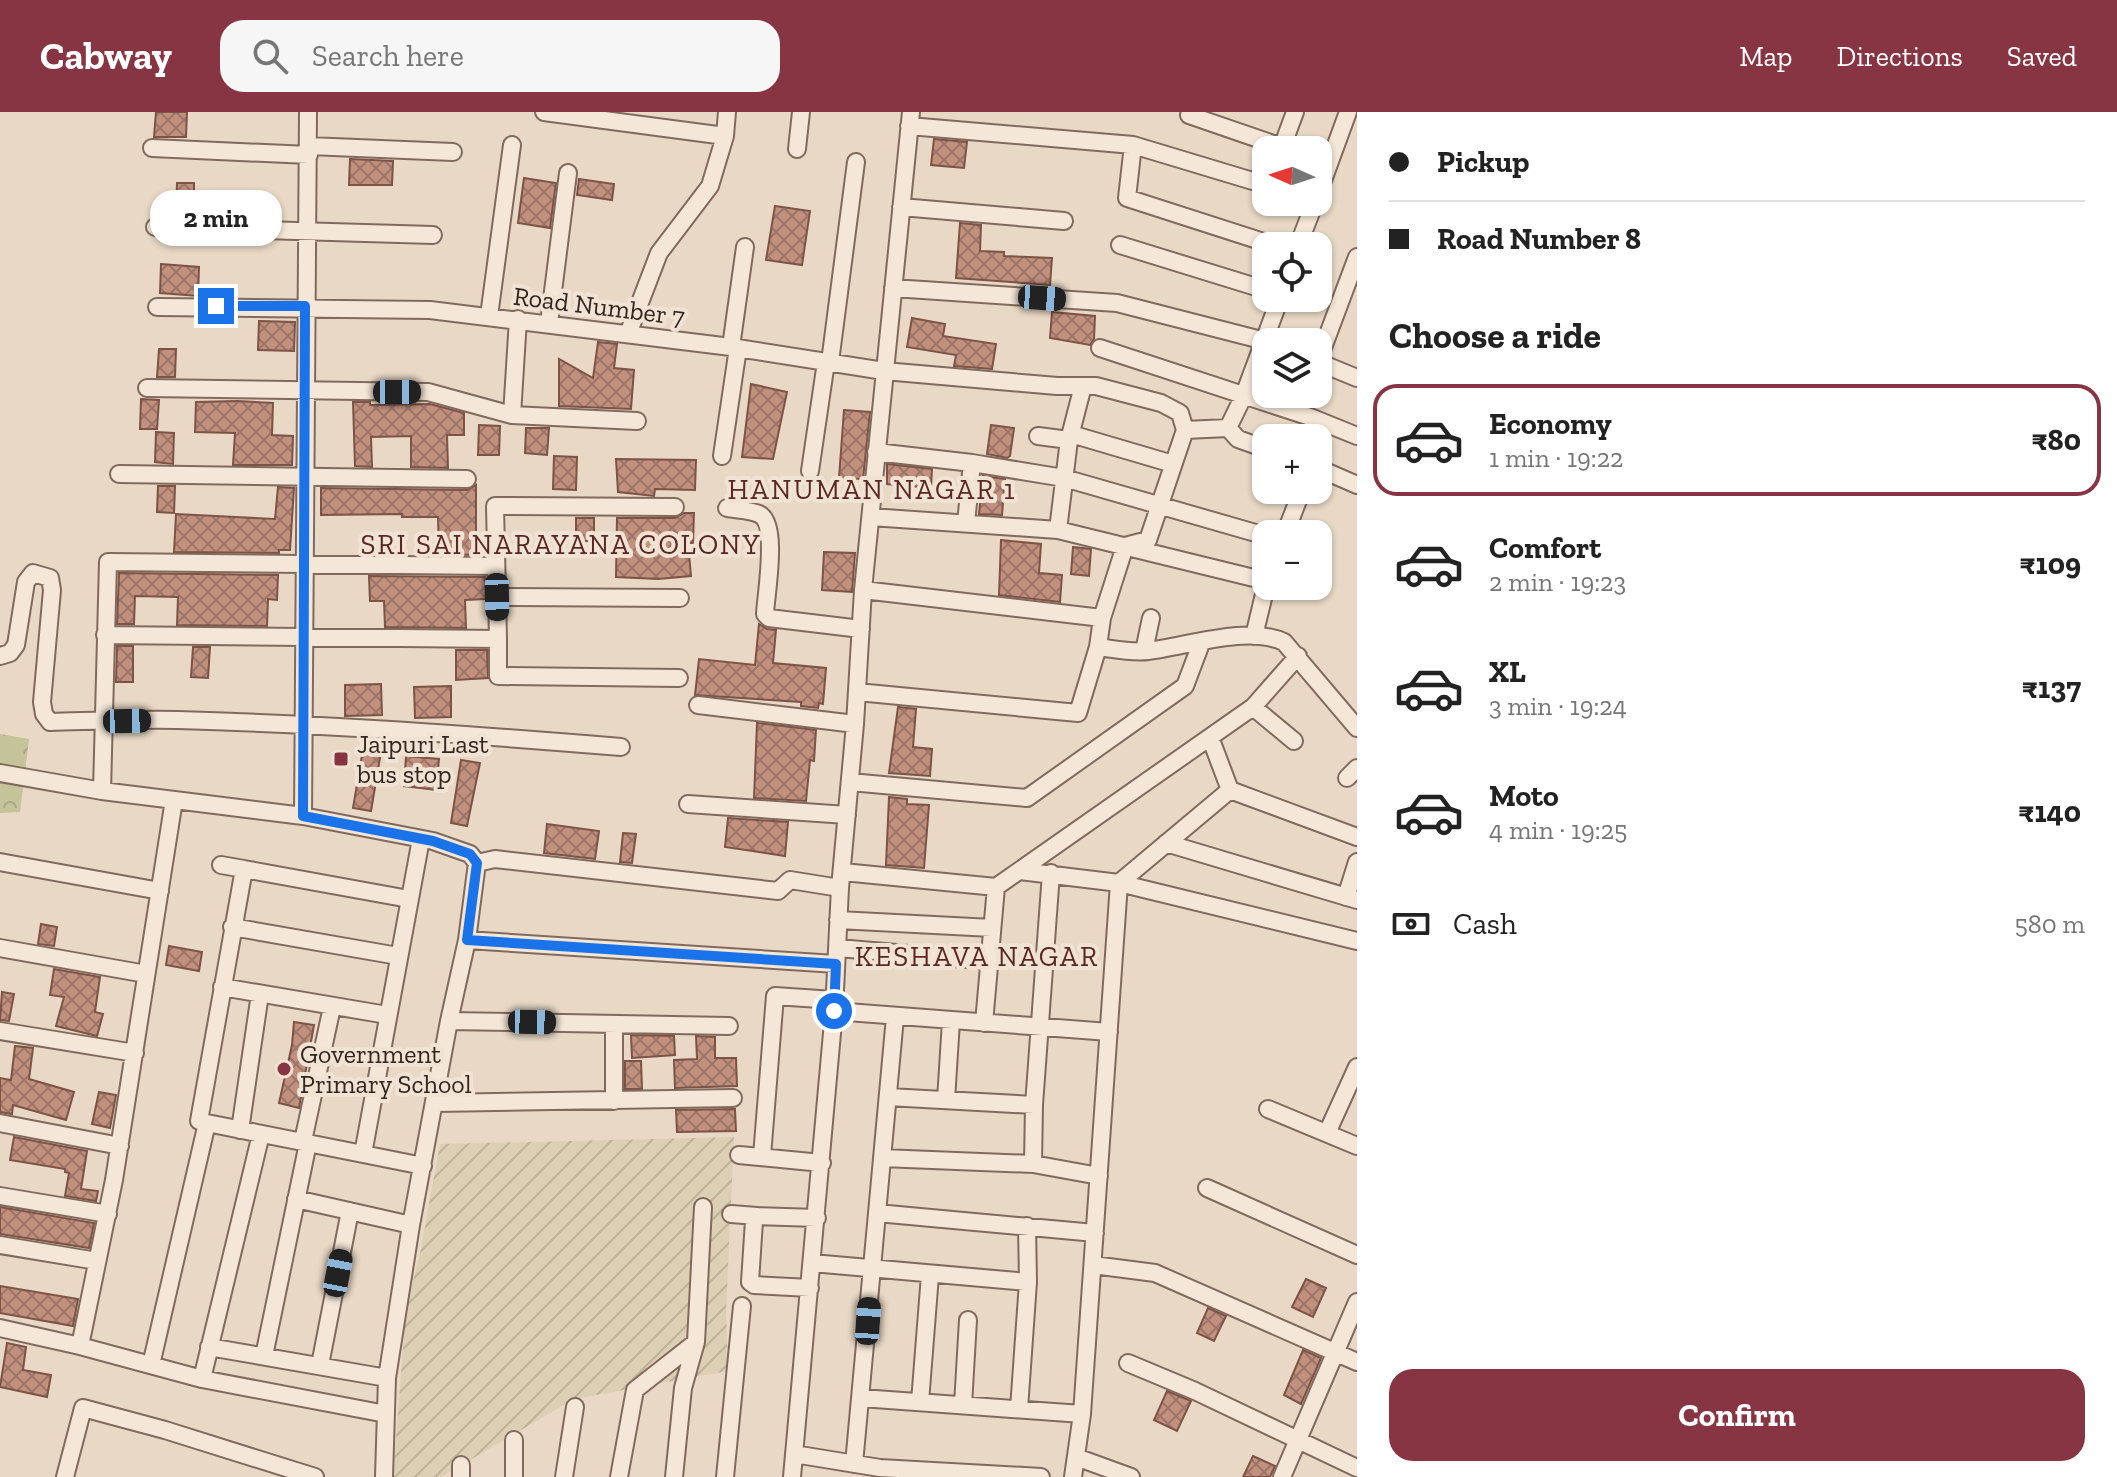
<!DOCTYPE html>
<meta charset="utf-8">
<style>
body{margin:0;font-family:"Zilla Slab",serif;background:#f6f6f6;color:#222;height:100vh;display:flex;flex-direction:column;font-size:30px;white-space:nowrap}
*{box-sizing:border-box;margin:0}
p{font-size:26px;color:#767676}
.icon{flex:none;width:44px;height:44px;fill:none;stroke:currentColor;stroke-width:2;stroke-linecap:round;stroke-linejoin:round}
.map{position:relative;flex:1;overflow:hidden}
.sheet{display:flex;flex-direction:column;background:#fff;width:760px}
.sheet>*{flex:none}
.hud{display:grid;align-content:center;height:176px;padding:0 32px;background:#fff}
.needle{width:52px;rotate:273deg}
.tools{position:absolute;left:1252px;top:24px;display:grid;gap:16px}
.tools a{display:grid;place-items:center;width:80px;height:80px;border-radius:16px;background:#fff;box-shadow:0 2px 6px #0004;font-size:40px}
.end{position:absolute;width:36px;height:36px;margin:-18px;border:10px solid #1a73e8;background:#fff;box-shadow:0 0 0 4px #fff}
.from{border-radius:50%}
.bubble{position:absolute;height:56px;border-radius:24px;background:#fff;box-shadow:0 2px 6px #0004;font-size:26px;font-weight:700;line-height:56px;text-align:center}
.car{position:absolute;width:24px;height:48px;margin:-24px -12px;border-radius:10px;box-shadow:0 0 6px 2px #0007;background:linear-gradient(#222 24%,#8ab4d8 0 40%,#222 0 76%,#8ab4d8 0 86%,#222 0)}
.hud b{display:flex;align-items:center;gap:28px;height:76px;font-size:30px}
.hud b+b{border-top:2px solid #e0e0e0}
.hud i{width:20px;height:20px;background:#222}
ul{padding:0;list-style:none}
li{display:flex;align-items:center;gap:24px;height:112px;margin:0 16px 12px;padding:0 16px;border:4px solid transparent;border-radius:24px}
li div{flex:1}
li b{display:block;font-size:30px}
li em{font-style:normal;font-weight:700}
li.current{border-color:#883543}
li>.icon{width:72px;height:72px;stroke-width:1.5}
h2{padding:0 32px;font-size:36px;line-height:96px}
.pay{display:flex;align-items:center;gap:20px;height:88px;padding:0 32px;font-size:30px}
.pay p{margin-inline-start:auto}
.cta{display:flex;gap:16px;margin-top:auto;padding:16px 32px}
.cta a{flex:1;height:92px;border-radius:24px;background:#883543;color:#fff;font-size:32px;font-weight:700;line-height:92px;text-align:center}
header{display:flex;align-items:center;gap:48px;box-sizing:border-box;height:112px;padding:0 40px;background:#883543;color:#fff}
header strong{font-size:38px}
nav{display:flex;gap:44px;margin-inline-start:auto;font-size:28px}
.search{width:560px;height:72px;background:#f6f6f6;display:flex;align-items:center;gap:20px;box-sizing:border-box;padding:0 28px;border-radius:24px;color:#767676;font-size:30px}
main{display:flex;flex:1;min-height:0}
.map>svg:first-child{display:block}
</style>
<header>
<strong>Cabway</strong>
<div class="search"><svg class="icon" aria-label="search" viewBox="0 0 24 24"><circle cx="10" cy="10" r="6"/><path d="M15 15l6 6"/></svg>Search here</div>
<nav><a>Map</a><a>Directions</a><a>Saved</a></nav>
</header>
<main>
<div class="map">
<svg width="1357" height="1365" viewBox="0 0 1357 1365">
<defs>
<pattern id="farmland-furrows" width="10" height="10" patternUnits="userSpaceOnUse" patternTransform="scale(2)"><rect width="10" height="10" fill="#ddcfb3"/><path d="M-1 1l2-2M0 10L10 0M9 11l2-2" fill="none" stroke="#beb29a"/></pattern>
<pattern id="park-crowns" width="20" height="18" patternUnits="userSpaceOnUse" patternTransform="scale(2)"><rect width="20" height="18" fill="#c5c39a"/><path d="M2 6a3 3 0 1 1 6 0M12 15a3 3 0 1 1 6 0" fill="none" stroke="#aaa784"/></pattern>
<pattern id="building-cross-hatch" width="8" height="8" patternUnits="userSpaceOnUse" patternTransform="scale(2)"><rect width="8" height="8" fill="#c1907f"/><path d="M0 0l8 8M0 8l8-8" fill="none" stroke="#9d7567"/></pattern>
</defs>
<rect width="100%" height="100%" fill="#e8d8c5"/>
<path fill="url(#farmland-furrows)" d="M734,1025L726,1200L728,1259L574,1287L441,1365H393L406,1197L421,1137L440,1032Z"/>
<path fill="url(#park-crowns)" d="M0,622L29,627L20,700L0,701Z"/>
<path fill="url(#building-cross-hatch)" stroke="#7d5346" stroke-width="2" d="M156,0H187L186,25H154Z
M934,27L967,30L964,56L931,53Z
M350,47L393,49L392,73H349Z
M524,66L556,71L550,116L518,111Z
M579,67L614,72L612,88L577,83Z
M177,71H194V100H176Z
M775,94L810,99L802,153L766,148Z
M960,111L981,113L980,139L1004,140V144L1052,146L1050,173L956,166Z
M161,152L199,155L198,184L160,181Z
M1052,200L1095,204L1094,227L1090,233L1050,226Z
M912,206L945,212L943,224L996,232L992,257L954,254L956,243L907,235Z
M259,209L295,210L294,239L258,238Z
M598,230L617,232L614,256L634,258L631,297L559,294V247L593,266Z
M159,237H176L175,265H157Z
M751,272L787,280L773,347L742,345Z
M141,287L159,288L157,317H140Z
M237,289L273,291L272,323L293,324L292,353H233L235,321L195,320L196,290Z
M353,290H370V293L430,292L464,301V323H447L448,356L411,355V324L371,325L372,355L355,354Z
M844,298L870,300L863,367L839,366Z
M479,313L500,314L499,343H478Z
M991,313L1014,316L1010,344L1007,346L987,342Z
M526,316H549L547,343L525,341Z
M156,320L174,321L173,352L155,350Z
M554,344L577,345L576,378L553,377Z
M616,347L696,348L695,378L655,377L654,384L618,380Z
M887,352L932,357L931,376L887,372Z
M983,364L1005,367L1002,403L979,402Z
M476,373V443L439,442L438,405H402V402L321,403V376L467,378Z
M158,374H175L174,401L157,400Z
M278,375L294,376L290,438H279V441L174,440L176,402L275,407Z
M684,401H694L693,431H688L691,464L658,467L616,465L617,406H675Z
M576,406H594V429H576Z
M1001,428L1041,432L1039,461L1062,463L1060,490L999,483Z
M1073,435L1091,437L1089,464L1071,462Z
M824,440L855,441L852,480L822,478Z
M119,461L278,463L277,488L268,487L267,514L177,513L178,485L135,484L134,512H117Z
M369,464L485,465L486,487L465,488L466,516L385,515L384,489H370Z
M759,512L767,517L776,518L773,551L826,556L823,592L819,591L818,596L801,594V590L695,583L699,547L755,553Z
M117,534H133V570H116Z
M193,535H210L208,566L191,565Z
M456,538H487L488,566L456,568Z
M381,572L382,603L345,604V573Z
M451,574V605L415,606L414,575Z
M898,595L916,597L913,635L932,637L930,664L889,661Z
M757,611L816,618L814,649L810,648L806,689L754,686Z
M364,631L382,634L371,699L353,696Z
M406,644L439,647L436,678L404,674Z
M461,648L480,651L467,714L451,711Z
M889,685L907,687V692L929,693L924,756L886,753Z
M728,706L788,710L785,744L725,735Z
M547,712L599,719L595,747L544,741Z
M623,721L636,722L632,751L620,750Z
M41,812L57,815L54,834L38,832Z
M169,834L202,840L199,859L166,853Z
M54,857L100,865L95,900L103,902L97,924L56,914L64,885L50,883Z
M2,880L14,882L9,909L0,908Z
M294,910L314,913L299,996L279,991L292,933Z
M631,923L674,924L675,943L632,946Z
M696,924L715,925V946H736L737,974L675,976L674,948L697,947Z
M15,934L33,936L29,967L74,980L66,1008L13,993L12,1002L0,1000V966L11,968Z
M625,949H641L642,977H625Z
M99,980L116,983L110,1016L92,1012Z
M735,997L736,1019L677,1020L676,998Z
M14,1025L87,1039L81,1077L98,1079L96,1089L65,1084L69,1061L65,1060V1057L10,1048Z
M0,1095L94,1111L89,1136L0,1122Z
M1306,1167L1326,1176L1313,1205L1292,1195Z
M0,1174L78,1187L73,1214L0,1201Z
M1208,1196L1226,1204L1214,1229L1197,1221Z
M7,1231L26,1235L23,1258L51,1263L47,1285L0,1275Z
M1303,1238L1321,1246L1301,1292L1284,1283Z
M1167,1279L1191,1289L1177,1319L1154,1308Z
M1253,1344L1275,1354L1270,1365H1243Z"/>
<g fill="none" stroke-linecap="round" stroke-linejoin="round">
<defs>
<path id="minor" d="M544,0L725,24L727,0
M1189,3L1282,35
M909,14L1133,33L1266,73
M1133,33L1127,86L1276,134
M309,34L453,40
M152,36L309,43
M797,37L801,0
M1281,38L1295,0
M1318,82L1348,0
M901,95L1064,109
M155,115L433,123
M1120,133L1266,178
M1298,134L1315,90
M893,176L1117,191L1269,230
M157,195L430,198L731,235L884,259L1057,274H1096L1161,291L1180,301L1185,318
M489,204L512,33
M549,211L568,61
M628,222L659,141L710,74L725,24
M731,235L745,135
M1100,236L1310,305L1357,324
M1318,249L1357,145
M830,250L856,50
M1318,250L1357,266
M147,276L428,280L512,303L637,309
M512,303L518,207
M1228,316L1238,327L1266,337
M1071,322L1173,352
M1038,324L1069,328
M876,340L972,351L1064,366L1266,424
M722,344L738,236
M1318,356L1357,373
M810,359L826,250
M119,362L467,367
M727,396C737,398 750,398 759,402C779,411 766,481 765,502L769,506L861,517
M871,405L1058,418L1266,469
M966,411L972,351
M1058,418L1069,328L1083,274
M1285,422L1302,378
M863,478L1102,506
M497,485L680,486
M105,523L498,527V564L679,566
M1254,524L1266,474
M498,527L495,394L675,395
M1098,535C1114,537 1132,541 1148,539C1188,534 1248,513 1284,530L1357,616
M1144,539L1151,506
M0,544L10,541L16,533L26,470L33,461L50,466L52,478L42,590L44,602L50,610C93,609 135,607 178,608C326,612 473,623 621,635
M857,580L1078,601L1098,535L1102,506L1125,434L1148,428L1185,318L1228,316L1244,283L1280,186
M698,593L855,612
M1253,595L1294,629
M1210,625L1230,678L1357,725
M0,661L102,679L303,704L433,729L470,742L477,751L467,828L449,909L411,1113L387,1266L384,1365
M1347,666L1357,656
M850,670L1027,686L1185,574L1202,529
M102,679L108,450L495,454
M688,692L847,703
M303,704L308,0
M1166,731L1357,788
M0,750L160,779
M477,751L495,747L778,779L790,768L840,776
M221,753L244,757
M1020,759L1119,771L1357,829
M843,760L996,775
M1346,785L1357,750
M838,808L992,816
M232,815L398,844
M467,828L836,852
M0,836L146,862
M838,836L989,849
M222,875L387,903
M834,899L1109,920
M449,909L729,914
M984,911L996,775L1253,595L1298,544
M0,919L135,941
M888,985L1034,993
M946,988L951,909
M614,989V912
M436,991L733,986
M1268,997L1357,1034
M0,1011L120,1034
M207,1011L363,1042L421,727
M240,1018L260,882
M1327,1021L1357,955
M303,1029L332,895
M363,1042L423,1054
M739,1043L822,1051
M762,1044L775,884L834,888
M882,1046L1033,1052L1099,1064
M1033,1052L1034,993L1051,761
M1207,1076L1357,1143
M0,1084L108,1102
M296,1087L411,1113
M877,1101L1095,1121
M731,1102L757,1104
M0,1133L97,1149
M812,1151L1028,1170
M1093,1153L1155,1161L1357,1250
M810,1176L754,1173L750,1170L754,1109L757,1104L817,1106
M0,1216L80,1234L202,1267L386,1302
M80,1234L114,1068L174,688
M209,1235L387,1266
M264,1244L308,1031
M1128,1251L1195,1279L1357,1356
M151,1253L207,1011L199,1009L244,757L409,787
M320,1253L350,1099
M202,1267L261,1022
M861,1286L1082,1302
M920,1290L930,1163
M963,1293L968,1208
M1019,1297L1028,1170L1027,1114
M514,1328V1365
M794,1342L880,1356L1041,1365
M1076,1345L1131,1365
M854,1352L895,905
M461,1353V1365
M65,1365L83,1296L165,1318L315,1365
M564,1365L575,1295
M619,1365L635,1278L696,1230L703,1095
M674,1365L683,1276L696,1230
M725,1365L742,1194
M792,1365L834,899L840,776L855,612L863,478L911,0
M1073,1365L1082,1302L1119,771L1230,678
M1282,1365L1357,1190"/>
</defs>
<use href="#minor" stroke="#816a5d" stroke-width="20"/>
<use href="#minor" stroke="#f4e7d7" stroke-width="16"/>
</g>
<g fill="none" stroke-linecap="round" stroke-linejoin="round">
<path stroke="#1a73e8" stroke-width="10" d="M216,194H305L303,704L433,729L470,742L477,751L467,828L836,852L834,899"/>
</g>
<g fill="#883543" stroke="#f0e3d3" stroke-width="3">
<rect x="333" y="639" width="16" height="16" rx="4"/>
<circle cx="284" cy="957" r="8"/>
</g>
<g text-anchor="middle" stroke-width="8" stroke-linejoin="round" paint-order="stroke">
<g font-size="26" fill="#33251f" stroke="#f0e3d3">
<text transform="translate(599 194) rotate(7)" y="9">Road Number 7</text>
</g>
<g font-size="26" fill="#33251f" stroke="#f0e3d3" text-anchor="start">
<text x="357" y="641">Jaipuri Last<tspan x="357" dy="30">bus stop</tspan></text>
<text x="300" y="951">Government<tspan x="300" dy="30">Primary School</tspan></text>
</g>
<g font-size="28" letter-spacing="2" fill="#5a2724" stroke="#f0e3d3">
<text x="872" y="387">HANUMAN NAGAR 1</text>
<text x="561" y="442">SRI SAI NARAYANA COLONY</text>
<text x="977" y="854">KESHAVA NAGAR</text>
</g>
</g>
</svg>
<div class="tools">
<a><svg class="needle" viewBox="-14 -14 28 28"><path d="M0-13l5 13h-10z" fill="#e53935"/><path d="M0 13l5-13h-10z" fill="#767676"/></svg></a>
<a><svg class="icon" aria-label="locate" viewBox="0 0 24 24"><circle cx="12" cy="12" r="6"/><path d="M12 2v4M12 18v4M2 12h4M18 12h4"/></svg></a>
<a><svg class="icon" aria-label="layers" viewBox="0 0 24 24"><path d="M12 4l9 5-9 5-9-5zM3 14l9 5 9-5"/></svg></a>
<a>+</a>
<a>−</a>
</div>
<i class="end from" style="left:834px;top:899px"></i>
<i class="end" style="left:216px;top:194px"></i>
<div class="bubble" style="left:150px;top:78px;width:132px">2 min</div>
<i class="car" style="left:1042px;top:186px;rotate:94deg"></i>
<i class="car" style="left:397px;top:280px;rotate:90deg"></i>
<i class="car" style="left:497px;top:485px;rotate:179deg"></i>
<i class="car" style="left:127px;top:609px;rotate:89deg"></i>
<i class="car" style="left:532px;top:910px;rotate:91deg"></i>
<i class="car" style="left:338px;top:1161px;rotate:11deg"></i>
<i class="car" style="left:868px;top:1209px;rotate:4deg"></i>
</div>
<section class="sheet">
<div class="hud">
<b><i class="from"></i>Pickup</b>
<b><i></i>Road Number 8</b>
</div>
<h2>Choose a ride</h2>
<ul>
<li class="current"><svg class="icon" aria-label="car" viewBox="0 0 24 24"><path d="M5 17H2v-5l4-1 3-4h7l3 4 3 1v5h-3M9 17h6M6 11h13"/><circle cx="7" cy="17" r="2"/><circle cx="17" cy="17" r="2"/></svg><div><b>Economy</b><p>1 min · 19:22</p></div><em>₹80</em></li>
<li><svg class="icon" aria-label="car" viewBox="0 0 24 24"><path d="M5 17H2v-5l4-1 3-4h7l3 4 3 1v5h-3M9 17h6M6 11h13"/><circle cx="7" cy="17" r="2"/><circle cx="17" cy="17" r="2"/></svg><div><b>Comfort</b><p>2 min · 19:23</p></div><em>₹109</em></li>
<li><svg class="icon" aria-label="car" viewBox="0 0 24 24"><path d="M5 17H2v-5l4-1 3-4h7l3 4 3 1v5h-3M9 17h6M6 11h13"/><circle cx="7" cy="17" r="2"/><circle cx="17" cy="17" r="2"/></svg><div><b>XL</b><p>3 min · 19:24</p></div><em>₹137</em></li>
<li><svg class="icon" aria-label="car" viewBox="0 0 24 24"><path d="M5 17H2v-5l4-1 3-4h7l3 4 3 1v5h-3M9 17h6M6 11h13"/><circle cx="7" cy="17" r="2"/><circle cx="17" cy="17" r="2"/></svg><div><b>Moto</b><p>4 min · 19:25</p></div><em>₹140</em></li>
</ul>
<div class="pay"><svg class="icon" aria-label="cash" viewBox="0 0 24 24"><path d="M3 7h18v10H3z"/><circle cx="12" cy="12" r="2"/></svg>Cash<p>580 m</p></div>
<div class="cta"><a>Confirm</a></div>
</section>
</main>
